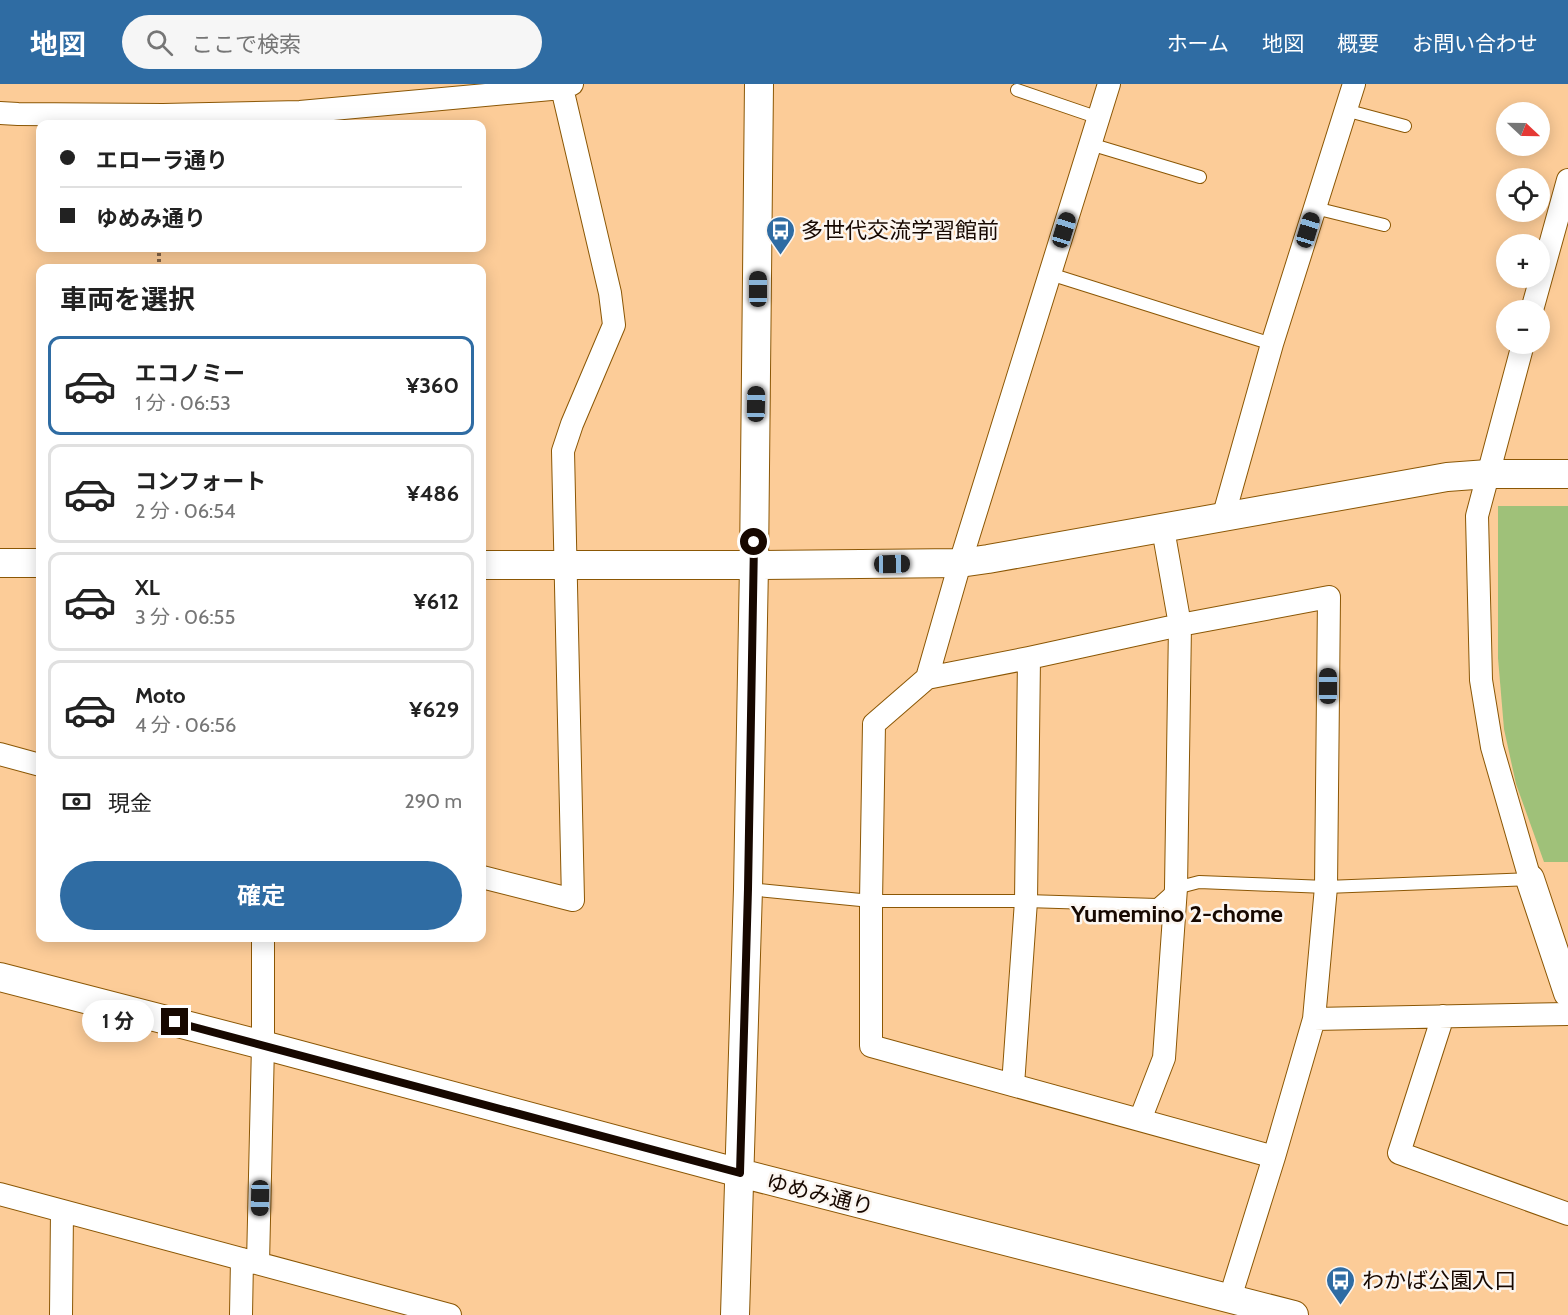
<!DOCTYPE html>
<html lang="ja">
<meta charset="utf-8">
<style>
body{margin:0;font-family:Cabin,"Noto Sans JP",sans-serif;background:#f6f6f6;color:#222;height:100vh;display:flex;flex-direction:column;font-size:22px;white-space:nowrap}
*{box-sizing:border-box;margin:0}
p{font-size:20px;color:#767676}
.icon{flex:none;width:33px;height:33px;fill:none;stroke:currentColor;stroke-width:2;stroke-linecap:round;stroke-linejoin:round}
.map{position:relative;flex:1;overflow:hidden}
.side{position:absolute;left:36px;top:180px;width:450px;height:678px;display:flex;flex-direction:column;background:#fff;border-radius:12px;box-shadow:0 3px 15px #0003}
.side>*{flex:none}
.top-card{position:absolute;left:36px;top:36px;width:450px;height:132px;border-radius:12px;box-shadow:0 3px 15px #0003;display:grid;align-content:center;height:132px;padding:0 24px;background:#fff}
.needle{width:39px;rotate:112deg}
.tools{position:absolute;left:1496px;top:18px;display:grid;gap:12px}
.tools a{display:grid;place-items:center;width:54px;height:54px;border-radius:50%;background:#fff;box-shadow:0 3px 15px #0003;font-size:30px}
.end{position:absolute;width:27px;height:27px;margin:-14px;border:8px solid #170800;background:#fff;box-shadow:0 0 0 3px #fff}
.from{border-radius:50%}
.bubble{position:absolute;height:42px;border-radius:21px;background:#fff;box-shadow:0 3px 15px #0003;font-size:20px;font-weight:700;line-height:42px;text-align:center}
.car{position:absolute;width:18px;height:36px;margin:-18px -9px;border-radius:8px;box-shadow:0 0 4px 2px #0007;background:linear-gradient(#222 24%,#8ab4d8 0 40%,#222 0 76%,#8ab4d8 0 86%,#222 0)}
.top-card b{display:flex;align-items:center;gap:21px;height:57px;font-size:22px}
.top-card b+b{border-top:2px solid #e0e0e0}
.top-card i{width:15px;height:15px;background:#222}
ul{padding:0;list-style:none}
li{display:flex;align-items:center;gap:18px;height:99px;margin:0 12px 9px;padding:0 12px;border:3px solid #e0e0e0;border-radius:12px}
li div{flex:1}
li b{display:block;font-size:22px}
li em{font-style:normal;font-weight:700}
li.on{border-color:#2f6ca3}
li>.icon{width:54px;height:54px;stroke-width:1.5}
h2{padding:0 24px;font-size:27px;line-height:72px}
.pay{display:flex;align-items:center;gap:15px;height:66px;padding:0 24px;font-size:22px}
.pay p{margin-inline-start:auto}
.action{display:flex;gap:12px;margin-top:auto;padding:12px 24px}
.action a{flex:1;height:69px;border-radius:36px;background:#2f6ca3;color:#fff;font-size:24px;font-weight:700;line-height:69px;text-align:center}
header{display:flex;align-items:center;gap:36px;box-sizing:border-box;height:84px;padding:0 30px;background:#2f6ca3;color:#fff}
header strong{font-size:28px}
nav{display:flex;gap:33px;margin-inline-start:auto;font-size:21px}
.search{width:420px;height:54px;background:#f6f6f6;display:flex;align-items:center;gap:15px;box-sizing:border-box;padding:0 21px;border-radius:33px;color:#767676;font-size:22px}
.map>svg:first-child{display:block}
</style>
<header>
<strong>地図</strong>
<div class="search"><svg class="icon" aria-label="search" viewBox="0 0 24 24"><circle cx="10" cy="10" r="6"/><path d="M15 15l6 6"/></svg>ここで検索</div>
<nav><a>ホーム</a><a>地図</a><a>概要</a><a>お問い合わせ</a></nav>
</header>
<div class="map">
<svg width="1568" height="1231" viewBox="0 0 1568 1231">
<rect width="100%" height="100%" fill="#fccc98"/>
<path fill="#9fc179" d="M1498,422H1568V778H1544L1516,700L1504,645L1498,574Z"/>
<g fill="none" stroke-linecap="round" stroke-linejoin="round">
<defs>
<path id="service" d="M1017,6L1099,34
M1345,26L1405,42
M1090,60L1200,93
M1315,124L1384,141
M1050,190L1272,260
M748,805L871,817H1026L1157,821L1176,804L1199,798L1326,803L1530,795"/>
<path id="minor" d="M0,29L18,30L163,31L300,28L562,4L572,0
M1532,226L1568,96
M1523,260L1477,432L1481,596L1492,663L1530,795
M1223,434L1272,260L1354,0
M927,594L960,479L1109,0
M0,670L40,681
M482,793L573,816L563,367L572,340L614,241L610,209L562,4
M1443,932L1399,1069L1568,1130
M1314,935L1568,930
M1013,1001L1026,817L1029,574
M1140,1036L1164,974L1176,804L1180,541L1163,445
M0,1110L450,1231
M258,1179L263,961V854
M1230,1214L1274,1073L1314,935L1326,803L1329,513L1180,541L1029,574L927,594L874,640L871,817V962L1274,1073
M61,1231L62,1127
M241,1231L242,1175"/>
<path id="tertiary" d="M0,479H40
M482,481H754L960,479L988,475L1447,393L1488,390H1568
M1530,795L1568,909
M0,893L263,961L740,1089L1294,1231
M735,1231L748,805L754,481L759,0"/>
</defs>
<use href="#service" stroke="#8b5705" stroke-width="14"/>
<use href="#minor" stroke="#8b5705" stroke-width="24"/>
<use href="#tertiary" stroke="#8b5705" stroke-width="30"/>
<path stroke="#816347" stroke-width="4" stroke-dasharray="3 3" stroke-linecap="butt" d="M159,184V164"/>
<use href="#service" stroke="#fff" stroke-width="12"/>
<use href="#minor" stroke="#fff" stroke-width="22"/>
<use href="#tertiary" stroke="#fff" stroke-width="28"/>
</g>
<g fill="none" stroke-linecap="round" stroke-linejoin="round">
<path stroke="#170800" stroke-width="8" d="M175,938L740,1089L748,805L754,458"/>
</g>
<defs>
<symbol id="bus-pin" viewBox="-11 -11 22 30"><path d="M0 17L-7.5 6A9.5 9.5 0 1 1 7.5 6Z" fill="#2f6ca3" stroke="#fcf6f0"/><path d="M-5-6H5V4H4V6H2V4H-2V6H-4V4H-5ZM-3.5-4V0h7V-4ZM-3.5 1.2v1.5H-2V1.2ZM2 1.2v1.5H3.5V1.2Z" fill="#fff"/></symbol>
</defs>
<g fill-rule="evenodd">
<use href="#bus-pin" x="764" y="130" width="33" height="45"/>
<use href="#bus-pin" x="1324" y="1180" width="33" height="45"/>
</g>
<g text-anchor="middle" stroke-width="5" stroke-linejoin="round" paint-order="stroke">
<g font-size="22" fill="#170800" stroke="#fcf6f0" text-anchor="start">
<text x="801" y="154">多世代交流学習館前</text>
<text x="1362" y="1204">わかば公園入口</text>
</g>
<g font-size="22" fill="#170800" stroke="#fcf6f0">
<text transform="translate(820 1110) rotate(14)" y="8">ゆめみ通り</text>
</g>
<g font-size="24" font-weight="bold" fill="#170800" stroke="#fcf6f0">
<text x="1177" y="838">Yumemino 2-chome</text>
</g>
</g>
</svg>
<div class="tools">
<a><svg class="needle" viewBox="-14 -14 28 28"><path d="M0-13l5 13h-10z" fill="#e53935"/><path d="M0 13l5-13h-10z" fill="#767676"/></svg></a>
<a><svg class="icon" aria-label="locate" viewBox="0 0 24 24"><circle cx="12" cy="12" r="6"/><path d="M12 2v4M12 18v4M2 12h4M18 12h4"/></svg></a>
<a>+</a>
<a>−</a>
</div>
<i class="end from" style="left:754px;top:458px"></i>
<i class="end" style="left:175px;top:938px"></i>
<div class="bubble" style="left:82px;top:916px;width:72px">1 分</div>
<i class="car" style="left:1064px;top:146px;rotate:17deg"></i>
<i class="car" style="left:1308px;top:146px;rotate:17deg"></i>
<i class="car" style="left:758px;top:205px;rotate:0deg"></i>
<i class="car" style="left:756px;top:320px;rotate:1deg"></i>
<i class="car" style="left:892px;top:480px;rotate:89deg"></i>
<i class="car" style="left:1328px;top:602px;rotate:0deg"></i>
<i class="car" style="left:260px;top:1114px;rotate:181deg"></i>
<div class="top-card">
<b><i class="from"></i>エローラ通り</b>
<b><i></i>ゆめみ通り</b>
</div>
<section class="side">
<h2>車両を選択</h2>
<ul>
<li class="on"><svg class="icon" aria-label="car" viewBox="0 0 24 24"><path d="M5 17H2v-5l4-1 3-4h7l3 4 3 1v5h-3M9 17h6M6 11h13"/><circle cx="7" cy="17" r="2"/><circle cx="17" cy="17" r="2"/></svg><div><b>エコノミー</b><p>1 分 · 06:53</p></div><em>¥360</em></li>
<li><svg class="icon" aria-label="car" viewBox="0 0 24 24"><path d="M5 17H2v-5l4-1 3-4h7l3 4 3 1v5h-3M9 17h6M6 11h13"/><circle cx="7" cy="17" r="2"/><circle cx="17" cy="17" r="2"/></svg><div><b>コンフォート</b><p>2 分 · 06:54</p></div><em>¥486</em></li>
<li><svg class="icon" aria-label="car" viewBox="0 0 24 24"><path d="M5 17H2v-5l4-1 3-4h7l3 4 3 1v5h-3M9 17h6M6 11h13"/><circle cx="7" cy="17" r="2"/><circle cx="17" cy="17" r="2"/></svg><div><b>XL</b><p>3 分 · 06:55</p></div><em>¥612</em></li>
<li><svg class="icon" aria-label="car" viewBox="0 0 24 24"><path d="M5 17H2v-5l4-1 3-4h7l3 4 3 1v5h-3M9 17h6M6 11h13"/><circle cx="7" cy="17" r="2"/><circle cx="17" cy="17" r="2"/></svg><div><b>Moto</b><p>4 分 · 06:56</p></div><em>¥629</em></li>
</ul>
<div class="pay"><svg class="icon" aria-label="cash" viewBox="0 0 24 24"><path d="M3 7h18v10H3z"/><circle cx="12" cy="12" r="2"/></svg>現金<p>290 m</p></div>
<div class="action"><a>確定</a></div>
</section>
</div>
